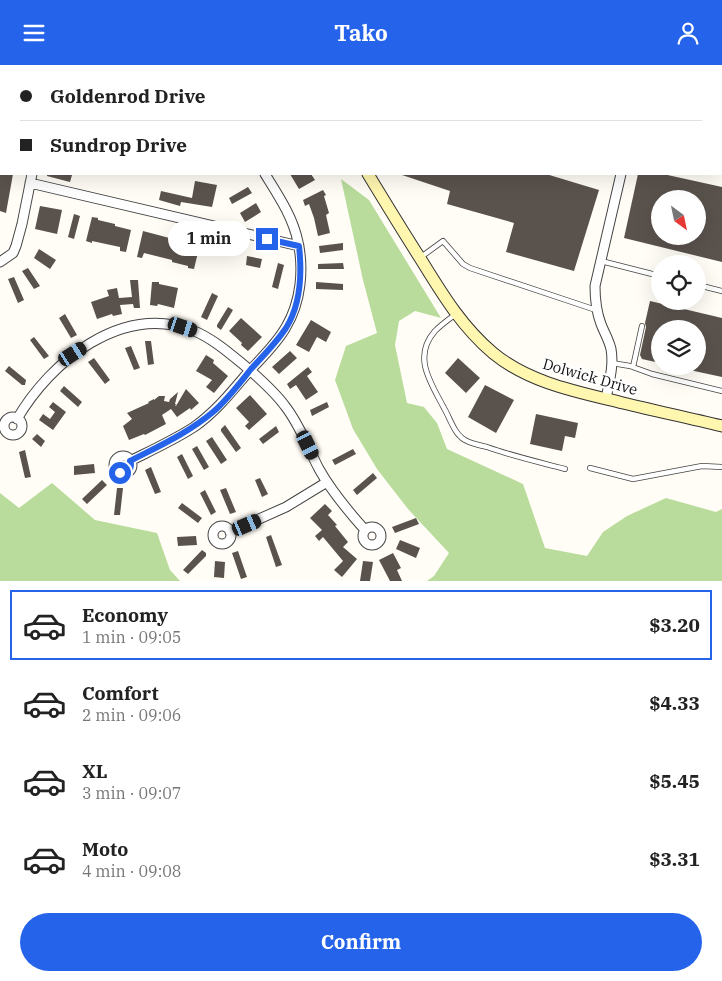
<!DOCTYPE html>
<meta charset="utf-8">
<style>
body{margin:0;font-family:"IBM Plex Serif",serif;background:#f2f2f2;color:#222;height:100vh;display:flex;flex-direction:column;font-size:19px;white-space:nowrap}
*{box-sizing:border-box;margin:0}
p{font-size:16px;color:#767676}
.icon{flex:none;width:28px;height:28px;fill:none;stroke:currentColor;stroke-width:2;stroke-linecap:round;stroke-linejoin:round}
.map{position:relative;height:516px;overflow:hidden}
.side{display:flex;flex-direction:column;background:#fff;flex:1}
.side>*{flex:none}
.banner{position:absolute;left:0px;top:0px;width:722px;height:110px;box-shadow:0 5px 20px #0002;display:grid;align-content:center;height:110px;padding:0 20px;background:#fff}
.needle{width:32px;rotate:147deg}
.controls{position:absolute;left:651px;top:125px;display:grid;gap:10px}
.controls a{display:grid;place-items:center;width:55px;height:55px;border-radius:50%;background:#fff;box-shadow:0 5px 20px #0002;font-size:25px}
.end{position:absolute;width:22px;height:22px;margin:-11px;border:6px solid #2563eb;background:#fff;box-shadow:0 0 0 2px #fff}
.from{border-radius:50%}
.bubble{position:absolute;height:35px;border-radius:18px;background:#fff;box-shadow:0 5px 20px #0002;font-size:16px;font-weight:700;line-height:35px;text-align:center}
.car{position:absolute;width:15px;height:30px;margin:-15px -8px;border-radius:6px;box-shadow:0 0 4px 1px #0007;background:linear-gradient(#222 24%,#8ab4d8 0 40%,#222 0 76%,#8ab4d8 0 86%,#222 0)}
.banner b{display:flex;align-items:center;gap:18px;height:48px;font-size:19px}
.banner b+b{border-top:1px solid #e0e0e0}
.banner i{width:12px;height:12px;background:#222}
ul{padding:9px 0 0;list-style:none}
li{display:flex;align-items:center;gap:15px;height:70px;margin:0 10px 8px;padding:0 10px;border:2px solid transparent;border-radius:0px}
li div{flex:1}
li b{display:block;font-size:19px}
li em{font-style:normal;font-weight:700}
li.selected{border-color:#2563eb}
li>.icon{width:45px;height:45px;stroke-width:1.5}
.primary-button{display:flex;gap:10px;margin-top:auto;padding:10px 20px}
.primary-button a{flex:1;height:58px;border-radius:30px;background:#2563eb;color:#fff;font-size:20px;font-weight:700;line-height:58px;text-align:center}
header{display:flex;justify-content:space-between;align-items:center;height:65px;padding:0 20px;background:#2563eb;color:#fff;font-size:22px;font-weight:700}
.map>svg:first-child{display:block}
</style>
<header><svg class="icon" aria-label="menu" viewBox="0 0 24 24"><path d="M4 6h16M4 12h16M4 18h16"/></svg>Tako<svg class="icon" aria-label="person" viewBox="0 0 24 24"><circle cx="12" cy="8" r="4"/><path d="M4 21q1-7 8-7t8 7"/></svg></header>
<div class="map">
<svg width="722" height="516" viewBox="0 0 722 516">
<rect width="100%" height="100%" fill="#fffdf5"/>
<path fill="#b9dc9c" d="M341,114L369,135L441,253L415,246L399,256L395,280L407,338L424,342L437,358L447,384L523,419L545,483L587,491L603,467L627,451L666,433L716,447L722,444V516H427L434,511L449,488L408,444L377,404L353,364L335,315L346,281L377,268L363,215Z
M52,418L95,455L157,468L170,505L180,516H0V428L19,443Z"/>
<path fill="#5a524d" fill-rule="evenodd" d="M0,109H13L6,148L0,146Z
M47,109H67L72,110L70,117L47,111Z
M290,109H311L315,115L299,124Z
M402,109H546L599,125L574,206L506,187L514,158L447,139L450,126L402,110Z
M638,109H663L722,122V197L624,173ZM660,134H698V171H660Z
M195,116L217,120L212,142L181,137L180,141L159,135L161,126L192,133Z
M248,122L252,128L232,139L229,133Z
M323,125L326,130L324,131L329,148L326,150L330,168L318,171L314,153L309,139L305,141L303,135Z
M256,138L261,147L245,157L240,148Z
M40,141L62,145L57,169L35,164Z
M74,149L80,151L74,174L68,172Z
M92,152L98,153V155L115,159V161L131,165L126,187L120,186V182L92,176V178L86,176Z
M143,166L177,175V173L184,175V176L200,179L194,204L188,203V201L172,197V195L144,188L142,193L137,192Z
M343,178V185L320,188L319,181Z
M39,184L56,195L50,204L34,193Z
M247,191L262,194L260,203L246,200Z
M278,198L284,200L278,224L272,222Z
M343,198L344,204H318V199Z
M28,203L40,221L34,224L22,206Z
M14,212L24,235L18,238L8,214Z
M130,215H138L140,243H134L133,239L120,240L122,249L113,251L112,249L97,254L91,237L109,231L107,225L117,223L119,233L132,232Z
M152,217H159V219L178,223L174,243L158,239L157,241L150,240Z
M316,217L343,219V225L316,224Z
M212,228L218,231L207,255L201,252Z
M650,236L722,253V312L685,304V301H698V264H660V298L642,294L640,290L646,262L645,258Z
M228,242L233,245L221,265L217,262V260Z
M65,249L77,270L71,273L59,253Z
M241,253L262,272L248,286L241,280L242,278L229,266Z
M311,255L331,267L326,277L317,272L309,287L296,280Z
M34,272L49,291L44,294L30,275Z
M145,276H151L154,299L148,300Z
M131,281L140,303L134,305L125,283Z
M290,286L297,293L279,309L272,302Z
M206,290L214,295L213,298L228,311L214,328L206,322L212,315L196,306Z
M94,293L110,315L105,319L88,297Z
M458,293L480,313L466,328L445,308Z
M9,301L26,315L25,320H22L5,306Z
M308,302L312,307L307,311L318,327L306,335L296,320L290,324L287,319Z
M485,320L514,335L496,368L468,352Z
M64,321L82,337L78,342L60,326Z
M186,324L199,338L191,345L190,343L177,352L171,344L162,350L166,359L145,370L144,369L129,375L123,361L132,354L127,348L149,338L148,337L154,334V335L159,331H165L164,336L169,337L170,334L178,327L175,339H177L175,340L176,341Z
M250,330L267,349L249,365L245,361L249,357L236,343Z
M53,337L66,347L53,365L39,355L43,349L50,354L55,347L49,342Z
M327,337L329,342L312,351L310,345Z
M536,349L578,358L575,373L565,371L562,386L530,379Z
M225,360L241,383L236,387L221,366V364Z
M276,361L279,367L263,379L259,374Z
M37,369L45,376L41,382L32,374Z
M212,372L227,395L221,399L206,376Z
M197,381L209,402L204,405L192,384Z
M353,384L356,389L335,400L332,395Z
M25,385L31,412L25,413L19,387Z
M182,389L193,411L188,414L177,392Z
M94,399L95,408L74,410V401Z
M151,402L161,427L155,429L145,405Z
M373,408L377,413L357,430L353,425Z
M260,413L268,429L262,432L255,415Z
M102,415L107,420L87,439L82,434Z
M117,423H123L120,450H114Z
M226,423L236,447L230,449L220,425Z
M205,425L216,447L211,450L200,428Z
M182,438L202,453L198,458L178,443Z
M325,439L332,446L328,450L337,460L335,461L348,477L343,482L357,494L342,512L334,505L343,496L323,472L319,476L315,471L322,465L310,453Z
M416,453L419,459L395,468L392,462Z
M271,470L282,500L276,502L266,472Z
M196,471L197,480L178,481L177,472Z
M400,475L420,483L416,493L396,484Z
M202,485L206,488V491L188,509L183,505Z
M238,486L247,512L241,514L232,488Z
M393,488L401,503L397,505L402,516H390L379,495Z
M215,496L225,497L224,513L214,512Z
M363,496L373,497L370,516H360Z"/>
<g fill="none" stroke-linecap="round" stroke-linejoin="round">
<defs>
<path id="service" d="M602,0L603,1
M421,192L443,176L463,199L470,203L596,245
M601,196L660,211
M698,220L722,226
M456,249C449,254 441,260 435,266C412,292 431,318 444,343C450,353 454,369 465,375C471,379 480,380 487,382C512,391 539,397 565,404
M612,298L630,301L652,309L722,326
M633,302L642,261
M590,403L633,414L702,401L722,402"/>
<path id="minor" d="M202,0L203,1
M53,1V0
M30,118L299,181
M0,197L13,188L16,181L22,159L32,109
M606,334C609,317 614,301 611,284C609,275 604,267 601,259C596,246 595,234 595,221L621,109
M4 361a9 9 0 1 1 18 0a9 9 0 1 1-18 0Z
M17,354C51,296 121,239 192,265C212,273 228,287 245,301C259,313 274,326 285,341C300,360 308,383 319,404C332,427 348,446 365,465
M114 400a9 9 0 1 1 18 0a9 9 0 1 1-18 0Z
M130,396C152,385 174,375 194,362C214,348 229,330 245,311C259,295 276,280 286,262C301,237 304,204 298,177C293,152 278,130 265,109
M213 470a9 9 0 1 1 18 0a9 9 0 1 1-18 0Z
M363 471a9 9 0 1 1 18 0a9 9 0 1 1-18 0Z
M230,467L286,442L327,417"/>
<path id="secondary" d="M302,0L303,1
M368,109C385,137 402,165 420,193C441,227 461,261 493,288C529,318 578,327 623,338C656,346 689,353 722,361"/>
<path id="motorway" d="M709,0L711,1
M721,7H722"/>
</defs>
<use href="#service" stroke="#444" stroke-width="6"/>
<use href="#minor" stroke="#444" stroke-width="11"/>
<use href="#secondary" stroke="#333" stroke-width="13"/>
<use href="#motorway" stroke="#222" stroke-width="17"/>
<use href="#service" stroke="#fff" stroke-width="4.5"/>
<use href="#minor" stroke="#fff" stroke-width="9"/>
<use href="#secondary" stroke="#fff6b0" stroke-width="11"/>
<use href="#motorway" stroke="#f5a25d" stroke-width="15"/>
</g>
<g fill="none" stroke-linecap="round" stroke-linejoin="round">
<path stroke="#2563eb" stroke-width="6" d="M120,408C128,409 133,403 130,396C159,381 188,368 213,347C227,335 239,319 251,304C263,291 276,278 286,263C301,239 302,208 299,181L267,174"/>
</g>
<g text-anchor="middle" stroke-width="5" stroke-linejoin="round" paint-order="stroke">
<g font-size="15" fill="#111" stroke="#fff">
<text transform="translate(590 312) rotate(16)" y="5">Dolwick Drive</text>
</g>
</g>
</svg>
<div class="controls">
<a><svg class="needle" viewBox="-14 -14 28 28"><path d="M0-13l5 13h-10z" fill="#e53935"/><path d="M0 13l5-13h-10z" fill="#767676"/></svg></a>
<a><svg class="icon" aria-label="locate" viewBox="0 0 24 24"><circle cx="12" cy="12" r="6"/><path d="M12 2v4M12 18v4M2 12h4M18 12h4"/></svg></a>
<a><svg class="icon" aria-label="layers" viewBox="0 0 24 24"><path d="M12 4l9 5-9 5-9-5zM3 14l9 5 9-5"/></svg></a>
</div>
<i class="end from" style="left:120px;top:408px"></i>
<i class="end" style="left:267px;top:174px"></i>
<div class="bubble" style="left:168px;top:156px;width:82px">1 min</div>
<i class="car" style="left:183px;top:262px;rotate:108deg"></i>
<i class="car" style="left:73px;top:289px;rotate:58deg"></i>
<i class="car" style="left:308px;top:380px;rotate:154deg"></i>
<i class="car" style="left:247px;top:460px;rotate:67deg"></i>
<div class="banner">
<b><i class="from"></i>Goldenrod Drive</b>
<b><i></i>Sundrop Drive</b>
</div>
</div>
<section class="side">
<ul>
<li class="selected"><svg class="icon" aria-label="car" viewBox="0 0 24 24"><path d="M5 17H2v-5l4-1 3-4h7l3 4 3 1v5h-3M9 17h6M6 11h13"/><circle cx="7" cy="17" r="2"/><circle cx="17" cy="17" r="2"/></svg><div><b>Economy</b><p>1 min · 09:05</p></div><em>$3.20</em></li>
<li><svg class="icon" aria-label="car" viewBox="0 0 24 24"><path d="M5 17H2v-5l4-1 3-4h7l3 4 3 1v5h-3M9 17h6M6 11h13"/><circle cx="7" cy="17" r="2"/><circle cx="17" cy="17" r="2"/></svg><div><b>Comfort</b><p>2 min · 09:06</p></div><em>$4.33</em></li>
<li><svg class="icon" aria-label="car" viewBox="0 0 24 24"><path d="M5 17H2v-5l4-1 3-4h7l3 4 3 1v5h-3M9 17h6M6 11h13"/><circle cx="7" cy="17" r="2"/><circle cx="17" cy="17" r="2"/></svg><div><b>XL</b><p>3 min · 09:07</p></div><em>$5.45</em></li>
<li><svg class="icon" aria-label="car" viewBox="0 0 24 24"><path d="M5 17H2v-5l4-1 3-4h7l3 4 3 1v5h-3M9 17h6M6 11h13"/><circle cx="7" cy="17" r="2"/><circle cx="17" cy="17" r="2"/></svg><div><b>Moto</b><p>4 min · 09:08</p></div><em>$3.31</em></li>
</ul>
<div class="primary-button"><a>Confirm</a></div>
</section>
